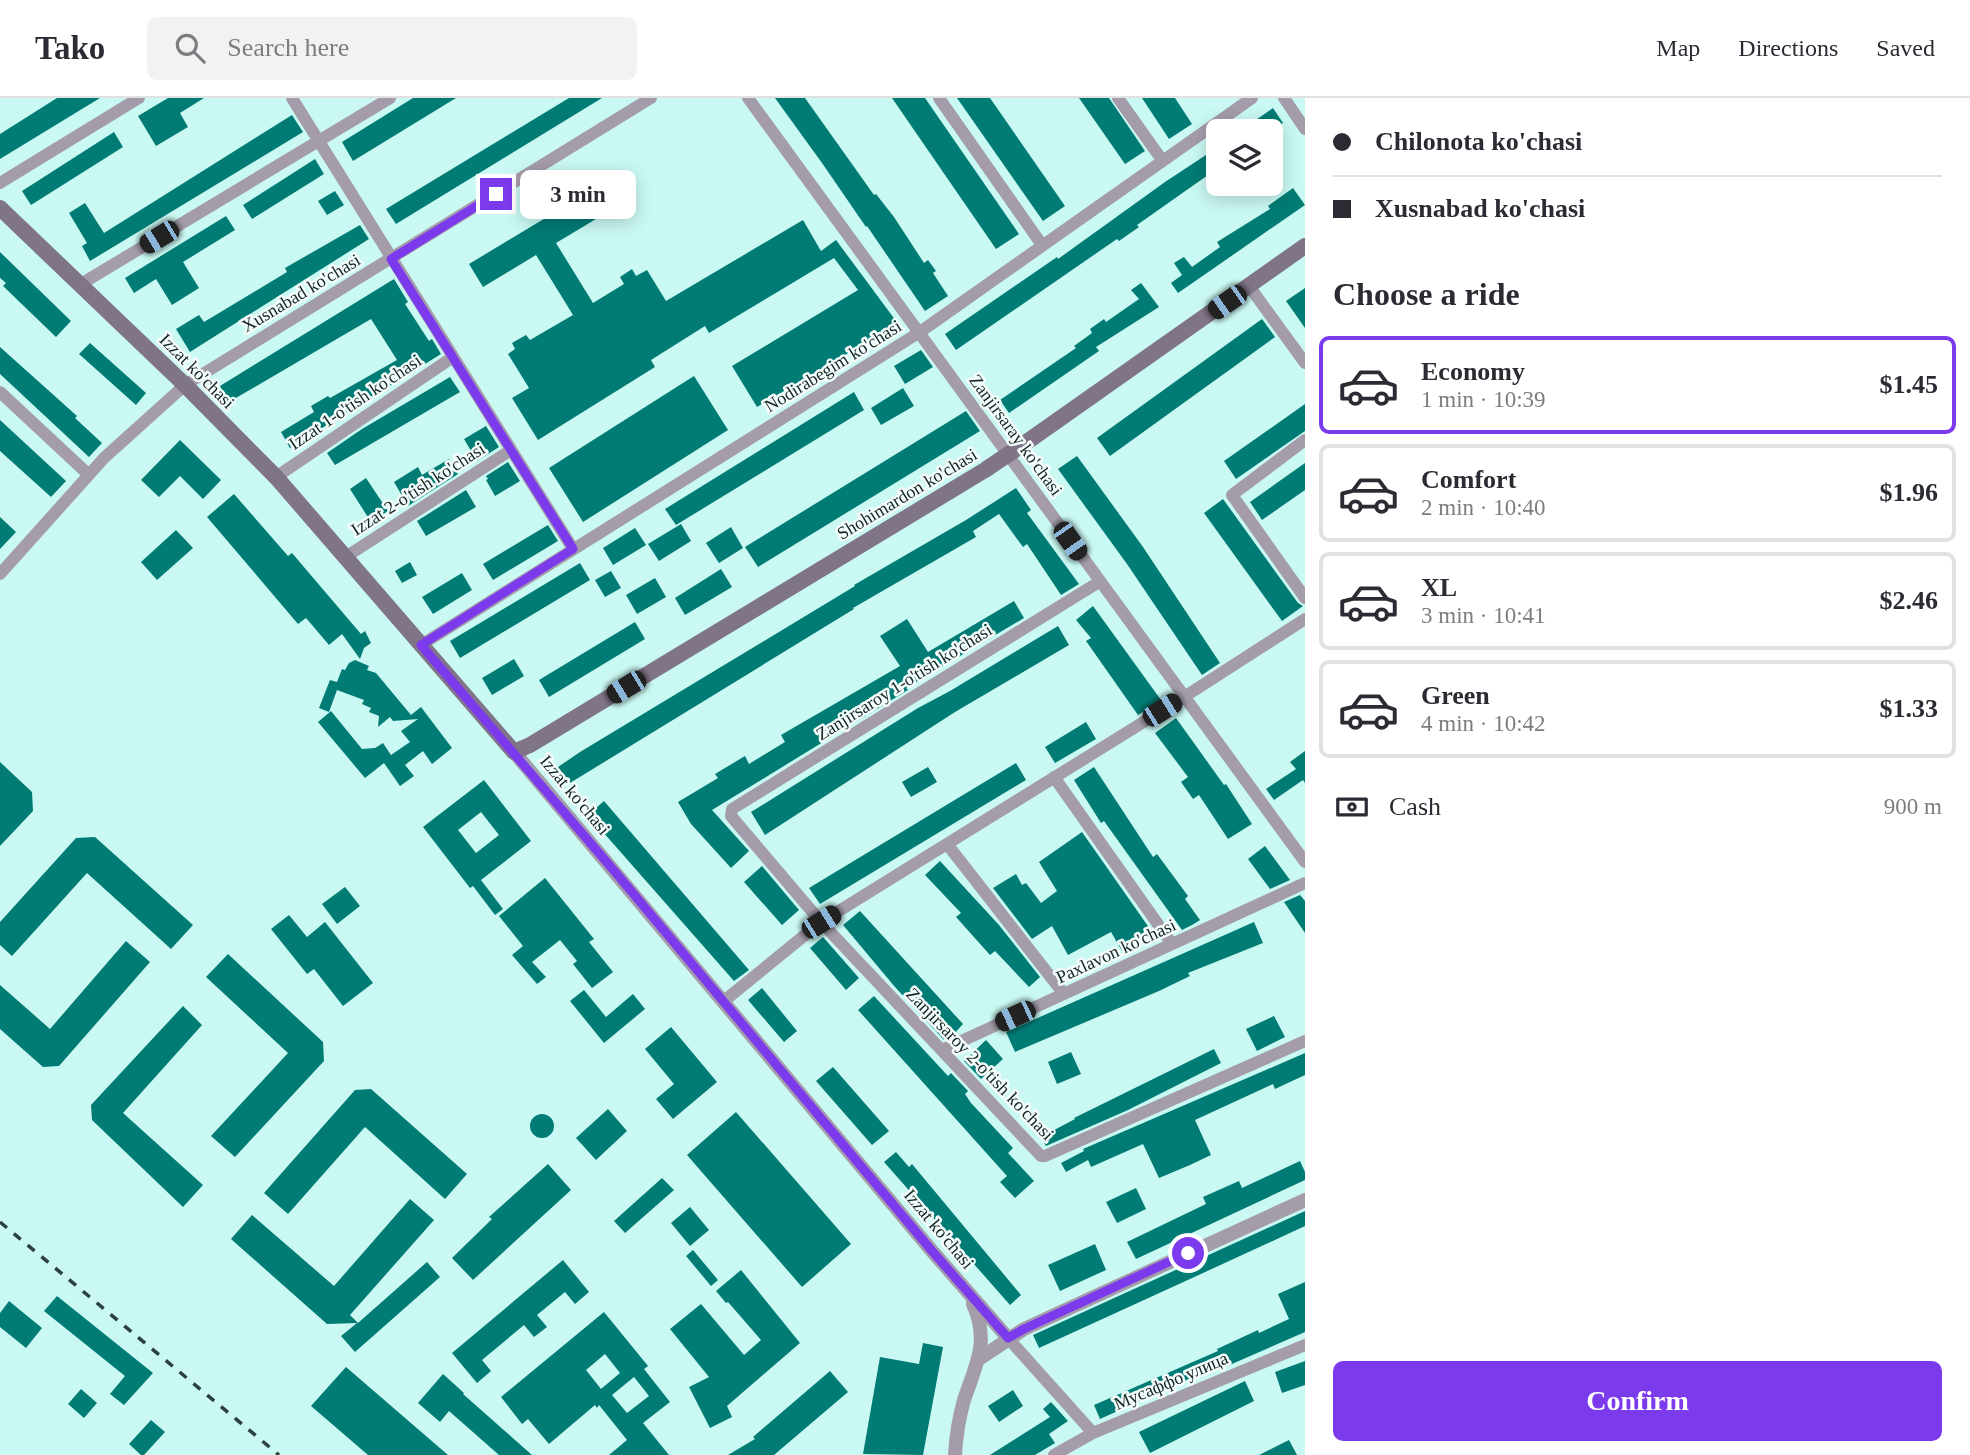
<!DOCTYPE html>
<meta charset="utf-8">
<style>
body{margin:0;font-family:"Times New Roman",serif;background:#f2f2f3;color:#2b2b33;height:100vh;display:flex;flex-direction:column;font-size:26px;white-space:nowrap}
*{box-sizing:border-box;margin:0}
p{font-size:23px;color:#7c7c81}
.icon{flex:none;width:38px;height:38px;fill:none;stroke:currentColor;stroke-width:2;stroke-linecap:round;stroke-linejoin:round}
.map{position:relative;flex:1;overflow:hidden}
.panel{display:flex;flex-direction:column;background:#fff;width:665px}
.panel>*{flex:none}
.guide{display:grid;align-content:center;height:154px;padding:0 28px;background:#fff}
.tools{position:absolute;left:1206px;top:21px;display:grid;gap:14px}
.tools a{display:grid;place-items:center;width:77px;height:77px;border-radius:10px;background:#fff;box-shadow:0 4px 18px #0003;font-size:35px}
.end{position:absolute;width:32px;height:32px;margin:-16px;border:9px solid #7c3aed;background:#fff;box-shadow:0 0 0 4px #fff}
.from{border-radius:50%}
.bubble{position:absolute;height:49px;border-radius:10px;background:#fff;box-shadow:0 4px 18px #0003;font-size:23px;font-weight:700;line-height:49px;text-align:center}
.car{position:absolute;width:21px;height:42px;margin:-21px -10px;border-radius:9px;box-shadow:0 0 5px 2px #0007;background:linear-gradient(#222 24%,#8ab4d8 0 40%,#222 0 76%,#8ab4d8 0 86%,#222 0)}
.guide b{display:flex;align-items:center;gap:24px;height:66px;font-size:26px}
.guide b+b{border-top:2px solid #e1e1e2}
.guide i{width:18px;height:18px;background:#2b2b33}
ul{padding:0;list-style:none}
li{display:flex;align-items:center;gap:21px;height:98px;margin:0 14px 10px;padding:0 14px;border:4px solid #e1e1e2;border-radius:10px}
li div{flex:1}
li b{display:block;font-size:26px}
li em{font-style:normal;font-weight:700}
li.current{border-color:#7c3aed}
li>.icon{width:63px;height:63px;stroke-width:1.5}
h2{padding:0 28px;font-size:32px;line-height:84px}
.pay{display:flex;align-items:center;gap:18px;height:77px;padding:0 28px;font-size:26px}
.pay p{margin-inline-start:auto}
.primary-button{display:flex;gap:14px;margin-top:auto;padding:14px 28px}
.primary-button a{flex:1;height:80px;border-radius:10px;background:#7c3aed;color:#fff;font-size:28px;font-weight:700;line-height:80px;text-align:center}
header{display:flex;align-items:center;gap:42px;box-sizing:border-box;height:98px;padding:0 35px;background:#fff;border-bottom:2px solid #e1e1e2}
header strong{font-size:33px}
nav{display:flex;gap:38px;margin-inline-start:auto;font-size:24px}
.search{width:490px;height:63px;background:#f2f2f3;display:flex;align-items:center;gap:18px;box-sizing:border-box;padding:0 24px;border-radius:10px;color:#7c7c81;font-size:26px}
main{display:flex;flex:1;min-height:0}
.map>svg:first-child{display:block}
</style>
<header>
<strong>Tako</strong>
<div class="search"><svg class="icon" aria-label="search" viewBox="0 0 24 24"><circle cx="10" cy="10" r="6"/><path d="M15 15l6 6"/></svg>Search here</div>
<nav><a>Map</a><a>Directions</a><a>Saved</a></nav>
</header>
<main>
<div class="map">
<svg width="1305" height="1357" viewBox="0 0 1305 1357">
<rect width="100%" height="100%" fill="#caf9f3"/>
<path fill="#007c74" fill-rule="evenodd" d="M57,0H100L0,61V36Z
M168,0H204L180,15L188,29L156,48L138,18Z
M413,0H456L353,63L342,44Z
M569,0H602L396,126L386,111Z
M775,0H805L874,97L876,96L894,119L924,165L928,162L936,173L933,175L948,198L925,213L867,128L866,129L822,65Z
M892,0H925L1019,136L996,151Z
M957,0H990L1065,108L1043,123Z
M1079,0H1109L1145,53L1125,66Z
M1142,0H1175L1192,26L1169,41Z
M1273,10L1283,25L1271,33H1240Z
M292,17L303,34L90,163L82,148L87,145L69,115L85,105L104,135Z
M114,34L123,49L31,107L22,93Z
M1218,49V70L1137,127L1139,129L1119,143L1117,141L956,252L945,236L1057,159L1058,161L1165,84Z
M315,61L324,76L252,121L243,107Z
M1293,90L1305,107L1178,195L1171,185L1182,177L1174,165L1184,159L1192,169L1220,149L1217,144L1270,111L1268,108Z
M335,93L344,107L327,117L318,103Z
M587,95L601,118L556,145L593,205L624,186L620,179L632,171L636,178L647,172L666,203L803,122L821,153L836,142L899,227L889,234L887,232L757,309L732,268L858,192L834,160L709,235L705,228L651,262L655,269L538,342L512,300L529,290L508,256L515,251L512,245L526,237L530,242L573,217L536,157L483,189L469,166Z
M226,118L235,132L183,164L199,190L172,207L156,181L134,195L125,180Z
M360,127L369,141L190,254L176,231L199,217L204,224L287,174L285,170Z
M0,154L71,223L56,239L3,188L6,185L0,180Z
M394,181L408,204L405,206L429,243L432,241L441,256L290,350L281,334L314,314L311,308L328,298L330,300L397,262L371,221L229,304L220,288Z
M1141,185L1159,209L1096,249L1099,253L1009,315L1000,302L1076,250L1074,248L1092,235L1090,231L1104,221L1106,224L1139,201L1131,192Z
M1305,190V230L1286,203Z
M1262,221L1275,239L1110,358L1097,340Z
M90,245L146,295L136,307L79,256Z
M0,249L77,318L75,320L102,345L89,359L0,276Z
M921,252L933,269L905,286L894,268Z
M694,278L728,332L583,424L549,370Z
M450,279L460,294L335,367L327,355L362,331Z
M903,290L914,308L881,327L871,310Z
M854,294L864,312L676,427L665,411Z
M1305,306V333L1236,381L1224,363Z
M966,313L980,333L758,469L745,449Z
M0,322L66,383L51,399L0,353Z
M486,328L499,349L477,363L464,341Z
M180,342L221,382L203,401L180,378L159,399L141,382Z
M1077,358L1143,449L1220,565L1202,577L1127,466L1058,371Z
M449,361L458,376L408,408L394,384L418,369L422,377Z
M508,364L520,383L495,398L486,382L488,381L486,378Z
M1305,365V392L1262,422L1250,404Z
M366,380L388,413L371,424L350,391Z
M1016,390L1031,412L1027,415L1079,486L1061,497L1027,446L1023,449L999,416L973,433L976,439L853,510L854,511L570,685L558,669L580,654L855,488L854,487L966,422Z
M466,392L476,409L426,438L417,423Z
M234,396L288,458L292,455L361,536L365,533L371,545L364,550L360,561L342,536L329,547L306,520L298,526L207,419Z
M1223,401L1298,505L1303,508L1282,523L1204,415Z
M0,419L16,434L0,451Z
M681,426L691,443L659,463L648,446Z
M548,427L558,443L493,482L483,466Z
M731,429L743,450L719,465L706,445Z
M635,430L646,447L613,467L603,450Z
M176,432L193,450L157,482L141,464Z
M410,464L417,477L402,485L395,473Z
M580,465L590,482L460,560L450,543Z
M721,471L732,489L685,517L675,500Z
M611,473L621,490L605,499L595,482Z
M462,475L472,492L433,516L422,499Z
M655,480L666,499L637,516L626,497Z
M1014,503L1024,520L906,590L908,592L712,712L749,753L731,770L691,726L678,704L718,680L715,676L745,658L749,666L785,644L781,637L900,568L880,538L907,521L928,554Z
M1093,508L1161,602L1138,617L1086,543L1091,540L1076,522Z
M635,524L645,541L549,599L539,582Z
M1058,528L1069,547L955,614L765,737L751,714L918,610L950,593Z
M514,561L524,578L492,597L482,580Z
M355,562L369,568L367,572L376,575L411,617L421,609L452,650L432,666L423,653L405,667L414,678L400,688L384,665L365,680L318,624L331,613L362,651L375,650L383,645L391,657L410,644L401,633L418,621L393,623L390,619L378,629L379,618L369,614L371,610L362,606L364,602L337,592L329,614L319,610L330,582L337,584L342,571L345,572L349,565Z
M1176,620L1224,687L1226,686L1252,726L1228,741L1199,697L1193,701L1181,684L1188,679L1155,635Z
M1086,624L1096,641L1055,665L1045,649Z
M1305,653V685L1303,682L1274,702L1266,691L1296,671L1290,664Z
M0,664L32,694L33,713L0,748Z
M1016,665L1026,682L820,806L809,790Z
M928,669L937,684L911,699L902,684Z
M1094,669L1153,759L1157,756L1188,798L1185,801L1200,822L1192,827L1182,832L1104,723L1101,725L1074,682Z
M484,682L531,743L481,782L503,811L495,817L473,788L470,790L423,729ZM481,714L499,737L476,755L458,732Z
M604,703L749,872L734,883L588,717Z
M1082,734L1150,831L1131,843L1134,847L1122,853L1111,834L1068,857L1052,828L1032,841L993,790L1016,776L1022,787L1026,785L1041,805L1057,793L1039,764Z
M95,739L193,827L171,851L87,775L12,858L0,847V824L76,740Z
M1265,748L1290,782L1270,791L1248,761Z
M940,763L999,827L1040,879L1029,889L995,853L990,857L956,819L961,815L925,777Z
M762,768L799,812L782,827L744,784Z
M545,780L594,841L589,844L613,874L592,890L573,866L577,863L560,842L532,864L546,879L537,886L512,857L523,848L499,818Z
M345,789L360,808L337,826L322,806Z
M1300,797L1305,803V835L1284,804Z
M860,813L963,926L952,938L944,942L895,889L843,827Z
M289,817L307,839L325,824L373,885L343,908L314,871L307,876L271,831Z
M1254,824L1263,845L1188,875L1190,878L1159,893L1015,954L1006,934Z
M823,839L859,880L846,892L810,850Z
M126,843L150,864L59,968L43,969L0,931V887L50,931Z
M228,856L323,944L324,963L235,1059L211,1038L288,955L206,879Z
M762,890L797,933L784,944L748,902Z
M584,892L606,919L633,896L645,911L604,945L570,903Z
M874,898L948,978L951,975L968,993L965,996L971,1005L1013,1050L1008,1055L1034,1083L1015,1100L1000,1084L1007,1078L858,912Z
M183,908L202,927L123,1015L203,1087L183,1109L92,1022L91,1007Z
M1274,918L1285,939L1257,953L1246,931Z
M671,929L717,984L673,1021L656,1001L674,986L645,951Z
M986,942L1003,961L981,981L964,963Z
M1214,951L1221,965L1128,1012L1046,1048L1041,1039L1075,1021L1074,1020Z
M1071,954L1081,976L1057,986L1048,964Z
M1305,955V977L1275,991L1273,986L1195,1022L1211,1057L1190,1067L1159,1080L1143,1046L1091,1069L1088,1062L1066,1074L1061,1065L1084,1053L1083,1051Z
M833,969L889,1033L872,1047L816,983Z
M371,991L467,1076L445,1101L365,1029L288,1116L264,1095L355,992Z
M608,1011L627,1033L596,1062L576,1040Z
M736,1014L851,1146L802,1189L687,1057Z
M530 1028a12 12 0 1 1 24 0a12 12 0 1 1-24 0Z
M896,1054L909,1069L912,1066L1021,1197L1010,1207L884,1064Z
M1300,1063L1305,1074V1082L1136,1161L1127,1144L1206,1106L1203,1099L1239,1083L1242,1090Z
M548,1066L571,1092L473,1182L452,1160L492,1121L489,1119Z
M662,1080L674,1092L625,1135L614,1123Z
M1136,1090L1146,1111L1117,1125L1106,1104Z
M410,1101L434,1122L350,1217L358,1225L427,1164L440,1179L355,1254L341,1238L357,1225L327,1226L231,1141L252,1117L334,1188Z
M690,1109L709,1132L690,1148L671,1125Z
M1305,1113V1128L1190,1181L1039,1250L1033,1237Z
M1095,1146L1106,1172L1060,1193L1048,1167Z
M693,1152L718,1182L711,1188L686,1158Z
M563,1162L589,1194L575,1206L565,1194L537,1217L547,1229L534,1239L524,1227L482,1262L491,1273L477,1285L452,1255Z
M741,1172L800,1245L727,1308L732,1319L710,1330L689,1289L709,1279L670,1231L701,1206L744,1257L761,1242L728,1204L726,1205L716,1193Z
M1305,1184V1234L1225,1269L1224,1267L1192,1282L1191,1280L1100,1321L1094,1307L1218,1253L1217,1251L1258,1232L1259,1235L1289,1221L1278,1196Z
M57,1198L153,1275L124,1307L110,1296L125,1278L44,1213Z
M9,1203L42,1230L26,1250L0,1229V1215Z
M604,1214L648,1268L644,1271L670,1304L643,1325L669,1357H609L627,1342L599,1307L597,1310L595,1307L549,1346L528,1321L522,1326L501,1299ZM605,1256L620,1275L601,1291L586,1272ZM634,1279L649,1298L627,1315L612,1297Z
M923,1245L943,1249L923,1357L863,1356L880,1259L919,1266Z
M1305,1263V1287L1282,1295L1275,1274Z
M346,1269L448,1357H368L311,1308Z
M830,1273L848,1294L774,1357H728L755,1341L753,1339Z
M443,1276L464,1295L463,1296L532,1357H499L449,1313L440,1324L418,1305Z
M1245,1283L1254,1303L1150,1355L1139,1334Z
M81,1291L97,1305L84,1320L68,1306Z
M1013,1292L1023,1308L999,1324L988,1308Z
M1051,1304L1068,1323L1049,1336L1055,1345L1035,1357H990L1050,1319L1043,1311Z
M151,1322L165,1334L144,1357H141L129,1346Z
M1289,1342L1297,1357H1259Z"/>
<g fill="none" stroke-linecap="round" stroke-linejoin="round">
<path stroke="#a49ca9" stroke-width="12" d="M292,0L573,451
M748,0L1305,764
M939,0L1042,147
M1118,0L1162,62
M1284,0L1305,31
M0,85L139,0
M81,186L390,0
M1249,188L1305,265
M0,294L89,377
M1305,342L1232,397L1305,500
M276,379L453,259
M344,460L511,352
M0,476L104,360L185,287L651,0
M1099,484L732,711L731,718L821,824L1041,1058H1045L1305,943
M421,547L920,234L1252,0
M1054,679L1172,846
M947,746L1064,896
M724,903L821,824L1184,599L1305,521
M942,952L1305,785
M1008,1240L1093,1335
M1054,1357L1093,1335L1305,1247"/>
<path stroke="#a49ca9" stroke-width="14" d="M514,654L932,1153L1008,1240
M979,1261L1024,1231L1305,1102
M955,1357C956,1338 959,1320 964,1302C976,1266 990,1244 973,1206"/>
<path stroke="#807488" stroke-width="16" d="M0,110L185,287L276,379L514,654L530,647L985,372L1031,341L1305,148"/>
<path stroke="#2b413e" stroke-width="3.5" stroke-dasharray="9 9" stroke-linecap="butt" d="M0,1124L279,1357"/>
</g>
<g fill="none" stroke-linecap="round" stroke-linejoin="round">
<path stroke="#7c3aed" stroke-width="9" d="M496,96L391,161L573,451L421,547L616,775L932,1153L1008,1240L1024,1231L1188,1155"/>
</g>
<g text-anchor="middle" stroke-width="5" stroke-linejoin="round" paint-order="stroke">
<g font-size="18" fill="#132523" stroke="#f4fdfc">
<text transform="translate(301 195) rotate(-31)" y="6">Xusnabad ko'chasi</text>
<text transform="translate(833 268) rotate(-32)" y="6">Nodirabegim ko'chasi</text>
<text transform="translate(197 273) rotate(45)" y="6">Izzat ko'chasi</text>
<text transform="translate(355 304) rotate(-34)" y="6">Izzat 1-o'tish ko'chasi</text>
<text transform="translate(1016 337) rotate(54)" y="6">Zanjirsaray ko'chasi</text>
<text transform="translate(418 391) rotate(-33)" y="6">Izzat 2-o'tish ko'chasi</text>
<text transform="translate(907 396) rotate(-31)" y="6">Shohimardon ko'chasi</text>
<text transform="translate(904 584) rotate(-32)" y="6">Zanjirsaroy 1-o'tish ko'chasi</text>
<text transform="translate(575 697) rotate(50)" y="6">Izzat ko'chasi</text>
<text transform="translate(1116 853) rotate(-25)" y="6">Paxlavon ko'chasi</text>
<text transform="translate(980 966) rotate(46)" y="6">Zanjirsaroy 2-o'tish ko'chasi</text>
<text transform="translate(939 1131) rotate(50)" y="6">Izzat ko'chasi</text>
<text transform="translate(1171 1283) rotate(-23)" y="6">Мусаффо улица</text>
</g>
</g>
</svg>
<div class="tools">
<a><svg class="icon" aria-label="layers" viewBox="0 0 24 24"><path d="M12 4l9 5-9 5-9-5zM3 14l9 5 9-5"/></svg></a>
</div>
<i class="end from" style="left:1188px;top:1155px"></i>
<i class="end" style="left:496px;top:96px"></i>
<div class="bubble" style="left:520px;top:72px;width:116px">3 min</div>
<i class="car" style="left:159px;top:139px;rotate:239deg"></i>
<i class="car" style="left:1227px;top:204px;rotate:235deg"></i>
<i class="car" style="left:1070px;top:443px;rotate:145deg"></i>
<i class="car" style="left:626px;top:589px;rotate:239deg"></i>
<i class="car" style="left:1162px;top:612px;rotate:58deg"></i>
<i class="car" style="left:821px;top:824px;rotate:58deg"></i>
<i class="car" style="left:1015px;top:918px;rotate:245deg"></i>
</div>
<section class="panel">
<div class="guide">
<b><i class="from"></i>Chilonota ko'chasi</b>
<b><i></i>Xusnabad ko'chasi</b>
</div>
<h2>Choose a ride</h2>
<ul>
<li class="current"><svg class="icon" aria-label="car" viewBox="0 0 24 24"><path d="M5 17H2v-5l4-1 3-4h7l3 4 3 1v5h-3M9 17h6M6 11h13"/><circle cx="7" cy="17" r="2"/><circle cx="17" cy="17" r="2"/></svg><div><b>Economy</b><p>1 min · 10:39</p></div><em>$1.45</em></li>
<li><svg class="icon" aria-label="car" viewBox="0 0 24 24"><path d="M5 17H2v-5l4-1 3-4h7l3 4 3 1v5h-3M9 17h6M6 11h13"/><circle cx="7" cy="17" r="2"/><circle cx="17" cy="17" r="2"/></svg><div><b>Comfort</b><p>2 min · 10:40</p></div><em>$1.96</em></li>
<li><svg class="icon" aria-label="car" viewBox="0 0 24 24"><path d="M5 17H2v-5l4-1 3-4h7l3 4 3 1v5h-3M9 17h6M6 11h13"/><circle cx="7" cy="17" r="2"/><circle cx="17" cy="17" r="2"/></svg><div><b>XL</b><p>3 min · 10:41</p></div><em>$2.46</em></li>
<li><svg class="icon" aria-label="car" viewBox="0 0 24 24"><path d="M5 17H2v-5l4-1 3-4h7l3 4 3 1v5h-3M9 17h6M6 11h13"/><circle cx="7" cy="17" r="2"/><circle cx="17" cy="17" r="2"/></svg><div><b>Green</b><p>4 min · 10:42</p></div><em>$1.33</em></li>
</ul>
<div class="pay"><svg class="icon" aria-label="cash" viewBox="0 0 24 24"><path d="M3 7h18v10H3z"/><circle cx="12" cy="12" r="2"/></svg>Cash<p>900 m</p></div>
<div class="primary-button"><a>Confirm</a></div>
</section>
</main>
